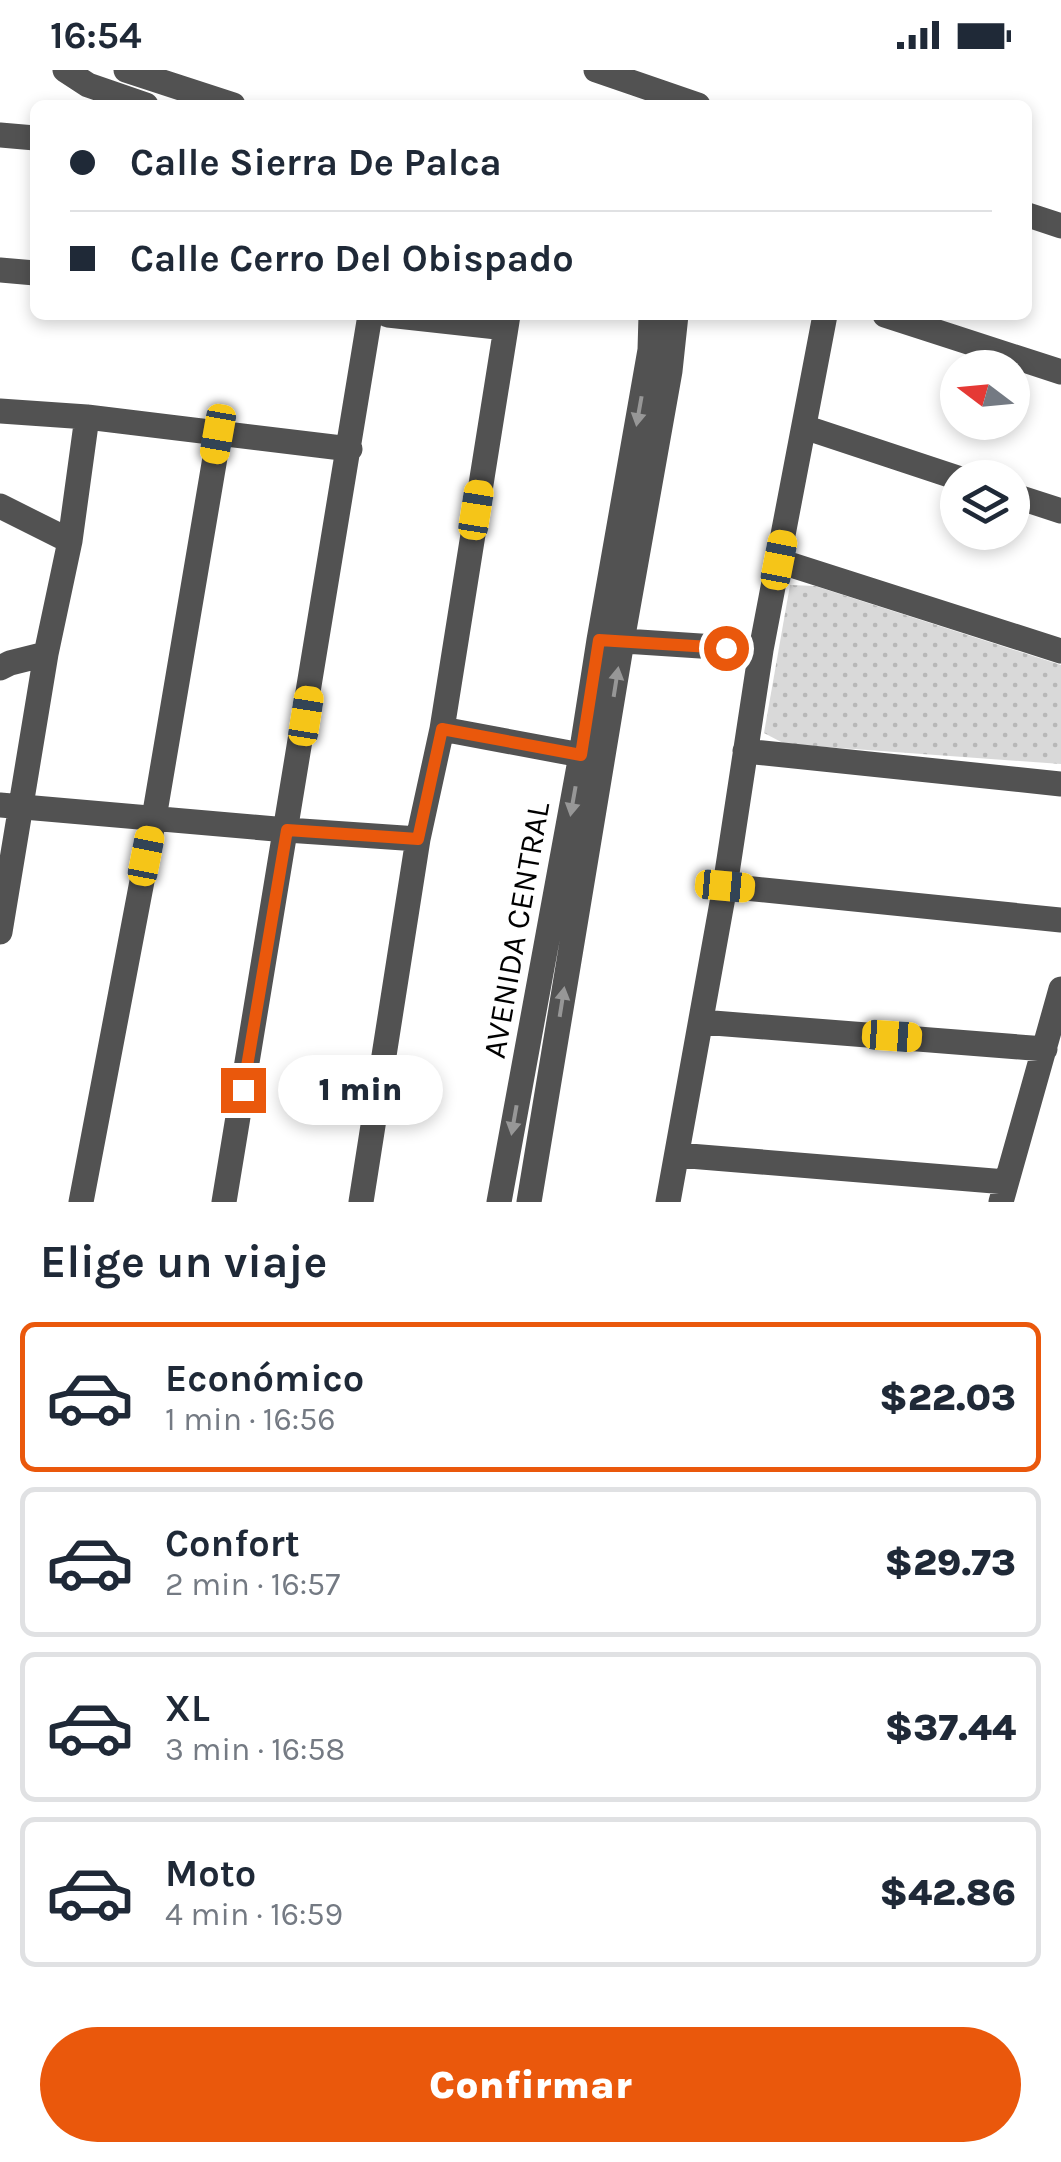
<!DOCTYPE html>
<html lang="es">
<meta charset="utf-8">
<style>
body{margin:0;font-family:Karla,sans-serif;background:#f6f6f7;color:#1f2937;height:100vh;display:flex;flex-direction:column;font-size:38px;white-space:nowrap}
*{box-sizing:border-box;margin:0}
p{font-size:32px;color:#747a83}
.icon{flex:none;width:55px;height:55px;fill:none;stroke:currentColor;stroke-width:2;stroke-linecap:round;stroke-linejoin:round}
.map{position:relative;height:1132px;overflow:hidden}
.panel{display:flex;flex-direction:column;background:#fff;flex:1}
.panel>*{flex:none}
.banner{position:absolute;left:30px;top:30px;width:1002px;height:220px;border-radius:15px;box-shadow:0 5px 15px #0003;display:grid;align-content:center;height:220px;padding:0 40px;background:#fff}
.needle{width:65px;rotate:286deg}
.controls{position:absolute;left:940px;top:280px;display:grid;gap:20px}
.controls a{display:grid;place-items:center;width:90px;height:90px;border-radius:50%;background:#fff;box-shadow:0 5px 15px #0003;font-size:50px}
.end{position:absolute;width:45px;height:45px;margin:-22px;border:12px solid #ea580c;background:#fff;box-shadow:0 0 0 5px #fff}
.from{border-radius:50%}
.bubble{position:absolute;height:70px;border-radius:35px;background:#fff;box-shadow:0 5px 15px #0003;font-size:32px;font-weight:800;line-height:70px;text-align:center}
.car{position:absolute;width:30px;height:60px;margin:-30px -15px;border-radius:12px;box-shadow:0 0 8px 2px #0007;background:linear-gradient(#f5c518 24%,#345 0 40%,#f5c518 0 76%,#345 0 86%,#f5c518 0)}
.banner b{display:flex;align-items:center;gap:35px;height:95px;font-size:38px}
.banner b+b{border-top:2px solid #e0e1e3}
.banner i{width:25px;height:25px;background:#1f2937}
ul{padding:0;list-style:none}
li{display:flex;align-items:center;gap:30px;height:150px;margin:0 20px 15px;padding:0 20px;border:5px solid #e0e1e3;border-radius:15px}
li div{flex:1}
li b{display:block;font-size:38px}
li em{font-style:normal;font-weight:800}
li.active{border-color:#ea580c}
li>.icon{width:90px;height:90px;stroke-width:1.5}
h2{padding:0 40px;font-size:45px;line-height:120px}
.primary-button{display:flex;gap:20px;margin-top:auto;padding:20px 40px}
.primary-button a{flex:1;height:115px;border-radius:60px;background:#ea580c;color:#fff;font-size:40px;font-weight:800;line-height:115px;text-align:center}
.status{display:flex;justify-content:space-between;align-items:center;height:70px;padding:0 50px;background:#fff;direction:ltr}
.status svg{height:28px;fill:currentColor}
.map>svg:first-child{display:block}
</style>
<div class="status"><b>16:54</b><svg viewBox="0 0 49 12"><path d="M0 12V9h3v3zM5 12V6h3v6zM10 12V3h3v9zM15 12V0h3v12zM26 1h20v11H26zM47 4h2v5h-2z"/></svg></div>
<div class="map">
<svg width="1061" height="1132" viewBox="0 0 1061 1132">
<defs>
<pattern id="park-dots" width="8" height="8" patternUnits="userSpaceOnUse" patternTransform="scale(2.5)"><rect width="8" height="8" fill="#d9d9d9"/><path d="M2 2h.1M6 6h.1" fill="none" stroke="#b8b8b8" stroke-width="1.8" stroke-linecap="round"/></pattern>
</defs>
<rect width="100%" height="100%" fill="#fff"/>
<path fill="url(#park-dots)" d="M790,515L815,516L1061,595V694L785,674L764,663Z"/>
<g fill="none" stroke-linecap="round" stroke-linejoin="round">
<path stroke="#525252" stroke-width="25" d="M65,0L88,15L146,35
M126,0L233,35
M596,0L698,35
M0,65L35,68
M1028,145L1061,156
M0,200L35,203
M388,245L506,258
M885,245L1061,302
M0,341L87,347L350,379
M804,357L958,408
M1012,425L1061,441
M0,436L70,471
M779,491L1061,581
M609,570L761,580
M0,598L10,593L46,584
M442,659L581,685
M745,681L1061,714
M0,735L287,760L418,769
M725,816L1061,850
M0,862L46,584L70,471L87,347
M701,952L1045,979
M677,1085L1006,1112
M81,1132L154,748L219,364
M224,1132L370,245
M361,1132L418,769L442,659L508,245
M499,1132L581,685L599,570L650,280L651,245
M529,1132L622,571L670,301L676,245
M668,1132L725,816L761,580L825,245
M1001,1132L1061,919"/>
</g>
<defs><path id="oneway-solid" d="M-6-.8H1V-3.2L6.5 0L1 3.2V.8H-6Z" transform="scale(2.5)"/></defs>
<g fill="#979797">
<use href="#oneway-solid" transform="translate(639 341) rotate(100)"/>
<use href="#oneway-solid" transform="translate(616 612) rotate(-81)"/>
<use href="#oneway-solid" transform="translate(573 731) rotate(100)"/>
<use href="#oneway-solid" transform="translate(562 932) rotate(-81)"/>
<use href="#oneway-solid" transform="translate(514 1050) rotate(100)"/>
</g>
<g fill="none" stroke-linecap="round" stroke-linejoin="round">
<path stroke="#ea580c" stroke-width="12" d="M243,1020L287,760L418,769L442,659L581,685L599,570L726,578"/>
</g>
<g text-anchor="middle" stroke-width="8" stroke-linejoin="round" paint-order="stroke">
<g font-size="32" fill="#000" stroke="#fff">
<text transform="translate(516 860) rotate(-80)" y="11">AVENIDA CENTRAL</text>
</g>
</g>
</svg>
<div class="controls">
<a><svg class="needle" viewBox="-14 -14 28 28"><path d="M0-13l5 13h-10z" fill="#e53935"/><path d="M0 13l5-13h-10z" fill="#747a83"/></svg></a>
<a><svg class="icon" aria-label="layers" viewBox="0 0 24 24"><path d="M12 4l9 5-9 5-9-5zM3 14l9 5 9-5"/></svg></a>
</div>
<i class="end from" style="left:726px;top:578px"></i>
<i class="end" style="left:243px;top:1020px"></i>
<div class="bubble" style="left:278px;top:985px;width:165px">1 min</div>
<i class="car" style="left:218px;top:364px;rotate:190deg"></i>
<i class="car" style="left:476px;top:440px;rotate:9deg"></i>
<i class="car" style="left:779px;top:490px;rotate:11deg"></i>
<i class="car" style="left:306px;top:646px;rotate:9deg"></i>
<i class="car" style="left:146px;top:786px;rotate:11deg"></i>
<i class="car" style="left:725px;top:816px;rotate:95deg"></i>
<i class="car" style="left:892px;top:966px;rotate:94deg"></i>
<div class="banner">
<b><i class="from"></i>Calle Sierra De Palca</b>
<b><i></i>Calle Cerro Del Obispado</b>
</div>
</div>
<section class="panel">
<h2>Elige un viaje</h2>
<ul>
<li class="active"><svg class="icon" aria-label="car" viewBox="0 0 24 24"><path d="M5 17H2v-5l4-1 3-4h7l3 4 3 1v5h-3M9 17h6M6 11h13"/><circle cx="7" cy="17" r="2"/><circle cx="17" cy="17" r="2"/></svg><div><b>Económico</b><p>1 min · 16:56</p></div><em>$22.03</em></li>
<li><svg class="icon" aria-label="car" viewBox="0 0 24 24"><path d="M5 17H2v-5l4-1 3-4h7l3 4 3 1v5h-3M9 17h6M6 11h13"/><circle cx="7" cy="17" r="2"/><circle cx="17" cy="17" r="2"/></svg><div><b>Confort</b><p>2 min · 16:57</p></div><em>$29.73</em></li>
<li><svg class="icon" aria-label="car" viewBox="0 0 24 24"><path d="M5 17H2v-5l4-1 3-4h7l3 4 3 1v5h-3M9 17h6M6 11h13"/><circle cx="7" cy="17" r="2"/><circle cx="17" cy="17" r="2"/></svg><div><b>XL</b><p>3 min · 16:58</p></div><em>$37.44</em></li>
<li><svg class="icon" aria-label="car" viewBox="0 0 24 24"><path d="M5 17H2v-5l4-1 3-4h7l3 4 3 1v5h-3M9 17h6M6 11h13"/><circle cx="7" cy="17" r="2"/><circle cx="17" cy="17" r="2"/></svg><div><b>Moto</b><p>4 min · 16:59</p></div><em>$42.86</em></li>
</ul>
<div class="primary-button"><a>Confirmar</a></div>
</section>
